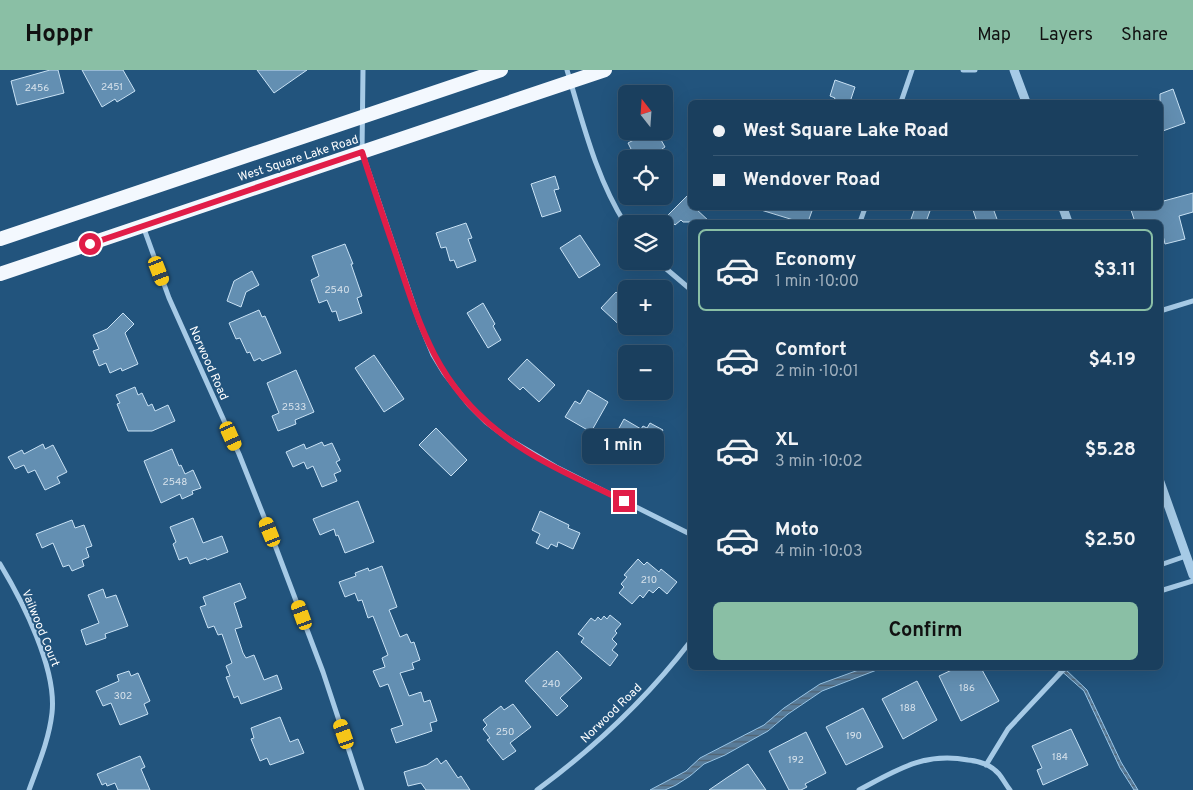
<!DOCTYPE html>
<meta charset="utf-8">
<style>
body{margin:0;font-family:Overpass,sans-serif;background:#234664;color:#f1f3f6;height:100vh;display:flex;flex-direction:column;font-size:19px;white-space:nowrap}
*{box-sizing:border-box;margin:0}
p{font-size:16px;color:#9fafbc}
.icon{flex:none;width:28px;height:28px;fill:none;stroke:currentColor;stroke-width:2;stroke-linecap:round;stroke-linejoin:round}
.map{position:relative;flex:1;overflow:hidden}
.sheet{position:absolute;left:688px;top:150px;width:475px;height:450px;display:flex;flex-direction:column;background:#1a3f5e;border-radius:8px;box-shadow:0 5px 20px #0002,0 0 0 1px #385873}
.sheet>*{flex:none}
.top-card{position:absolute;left:688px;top:30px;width:475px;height:110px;border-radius:8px;box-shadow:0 5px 20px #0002,0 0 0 1px #385873;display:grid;align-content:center;height:110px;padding:0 25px;background:#1a3f5e}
.needle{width:32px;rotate:343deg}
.tools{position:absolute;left:618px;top:15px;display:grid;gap:10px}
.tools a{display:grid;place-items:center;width:55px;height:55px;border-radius:8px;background:#1a3f5e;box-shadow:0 5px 20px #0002,0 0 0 1px #385873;font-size:25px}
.end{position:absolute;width:22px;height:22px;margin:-11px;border:6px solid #e11d48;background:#fff;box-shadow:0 0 0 2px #fff}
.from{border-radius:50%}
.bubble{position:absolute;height:35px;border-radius:8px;background:#1a3f5e;box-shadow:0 5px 20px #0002,0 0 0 1px #385873;font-size:16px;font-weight:700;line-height:35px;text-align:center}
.car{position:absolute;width:15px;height:30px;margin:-15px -8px;border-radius:6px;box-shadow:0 0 4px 1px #0007;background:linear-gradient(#f5c518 24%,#345 0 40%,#f5c518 0 76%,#345 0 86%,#f5c518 0)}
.top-card b{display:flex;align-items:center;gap:18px;height:48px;font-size:19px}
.top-card b+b{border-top:1px solid #385873}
.top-card i{width:12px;height:12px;background:#f1f3f6}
ul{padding:9px 0 0;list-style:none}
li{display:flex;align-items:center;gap:15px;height:82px;margin:0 10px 8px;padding:0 15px;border:2px solid transparent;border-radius:8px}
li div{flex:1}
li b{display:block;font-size:19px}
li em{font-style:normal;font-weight:700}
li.selected{border-color:#8abfa5}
li>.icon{width:45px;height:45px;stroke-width:1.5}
.cta{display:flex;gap:10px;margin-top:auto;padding:10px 25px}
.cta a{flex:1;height:58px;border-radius:8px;background:#8abfa5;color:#111;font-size:20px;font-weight:700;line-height:58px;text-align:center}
header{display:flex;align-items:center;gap:30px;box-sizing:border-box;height:70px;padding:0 25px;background:#8abfa5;color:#111}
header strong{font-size:24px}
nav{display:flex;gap:28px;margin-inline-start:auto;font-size:18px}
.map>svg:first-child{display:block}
</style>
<header>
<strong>Hoppr</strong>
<nav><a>Map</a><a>Layers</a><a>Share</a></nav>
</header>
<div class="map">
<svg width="1193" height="720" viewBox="0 0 1193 720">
<defs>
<pattern id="water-rules" width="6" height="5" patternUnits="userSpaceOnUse" patternTransform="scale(1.25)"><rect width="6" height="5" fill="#587c9a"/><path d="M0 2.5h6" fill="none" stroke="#526473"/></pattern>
</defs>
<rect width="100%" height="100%" fill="#22547d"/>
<path fill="url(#water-rules)" stroke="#9ac6e7" d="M864,598H882L822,621L788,644L768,661L725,685L704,694L690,706L676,715L665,720H650L686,701L700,688L764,655L784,638L820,614Z
M1058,598H1064L1087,620L1121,692L1138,720H1134L1120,698L1084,621Z"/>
<path fill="#638fb2" stroke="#c9e2f5" d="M50,0H58L64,23L17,35L11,11Z
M82,0H123L135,21L117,32L115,29L102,37Z
M257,0H307L274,23Z
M835,10L855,17L850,32H833L835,28L830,26Z
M1173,19L1185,53L1160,62V24Z
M651,61H656L665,77L662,79L667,89H636L628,73Z
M555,106L559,119L554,120L561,141L542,147L531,114Z
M690,123V138H695L710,152H683L681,150L675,155L667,146Z
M1193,123V142L1179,146L1185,169L1165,174L1160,152H1135L1131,140L1139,138H1160V132Z
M762,138H813L808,152H800L761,140Z
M915,138H931L926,152H910Z
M980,138H993L998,152H977L973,140Z
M466,153L472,168L468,169L476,191L457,198L454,190L450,191L446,177L441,178L436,163Z
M580,165L600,195L579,208L560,178Z
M345,174L353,194H351L362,226L357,228L362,243L339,251L336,241L332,242L327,230L319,233L311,210L319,206L312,186Z
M252,201L259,215L246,222L241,237L227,231L234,211Z
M616,222L626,231V261L601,238Z
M483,233L495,254L493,256L501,270L488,278L467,243Z
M259,240L262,247L265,246L281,283L262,291L260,288L254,291L250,282L247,283L240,268L236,269L229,253Z
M123,243L134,254L125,263L138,294L122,301L121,298L110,303L106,293L99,296L93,281L99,279L93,265L107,259Z
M374,285L404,329L384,342L355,298Z
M527,289L555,315L539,332L523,317L520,320L508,309Z
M296,300L314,342L295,350L296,354L278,361L272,346L279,343L267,313Z
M135,317L138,325L142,323L148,336L152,334L155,341L168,335L175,351L152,361H128L117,334L120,333L116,325Z
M588,320L608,332L591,362L565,347L575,331L580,334Z
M624,349L641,359L643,356L647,358L650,353L663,360L646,390L613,369Z
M436,358L467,390L451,406L419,375Z
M322,372L324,376L332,373L340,390L336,392L341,401L334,404L337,411L322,417L313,396L307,399L304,392L293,397L286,382L304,374L306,379Z
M43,374L45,379L53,375L67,402L57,407L60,413L45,420L35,400L28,403L24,395L15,399L8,387L22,380L24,384Z
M172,379L179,396L181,395L185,404L193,400L201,418L192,421L193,424L182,429L180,424L161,433L144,391Z
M358,431L374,472L345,483L338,465L336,466L334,459L320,465L313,449Z
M540,441L569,455L568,458L580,463L573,479L558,472L557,477L551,474L548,479L536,473L540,464L532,460Z
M193,448L203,473L222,466L228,482L207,490L206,488L190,494L187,487L179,490L173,474L176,472L170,457Z
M72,450L75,458L84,455L92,476L86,478L89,487L82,490L84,496L72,501L69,495L63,497L53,473L42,478L36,464Z
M638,489L644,495L647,492L659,502L661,499L677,512L667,524L659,517L653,523L649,520L643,528L640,525L632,534L619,523L624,517L621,514L627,507L624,505Z
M382,496L397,537L389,540L400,567L407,564L411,573L414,572L420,590L412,593L414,599L400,603L409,626L421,622L424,632L430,630L437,651L430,653L432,661L396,673L391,659L403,655L388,614L380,617L373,601L385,597L382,588L388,585L373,546L368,548L362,530L358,531L355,523L345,527L339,512L356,506L355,503L368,498L369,501Z
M240,513L246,528L234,533L242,557L235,559L243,583L246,588L254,585L264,610L277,605L282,619L241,634L238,626L234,628L226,607L230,606L226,596L232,593L222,564L218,565L214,556L208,558L200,537L206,535L203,527Z
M103,519L106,528L116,525L128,556L105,564L106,568L86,575L81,560L99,553L88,525Z
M610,545L621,554L615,561L617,563L612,569L617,574L612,580L618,585L610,596L581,572L584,568L578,564L591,548L595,551L598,547L601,550L604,546L607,549Z
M557,581L582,608L560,628L568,636L557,646L525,611Z
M956,598H981L999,631L961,651L939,606Z
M129,601L131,606L138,603L150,631L144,634L148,644L120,655L111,633L103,636L96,621L119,611L117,605Z
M917,611L937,650L903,669L882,629Z
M513,634L531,657L510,673L516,681L503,690L487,670L490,668L483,659L487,655L483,650L501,636L504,640Z
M863,638L883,677L846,695L826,657Z
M280,647L290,672L298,669L304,683L270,695L267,688L260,691L251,669L254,668L251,658Z
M1071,659L1088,695L1043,715L1037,700L1042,698L1032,676Z
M806,662L826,703L805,714L807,717L801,720H789L769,681Z
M140,686L145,697L141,699L150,720H118L115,713L107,716L106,713L102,715L97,704Z
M437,688L441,694L446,690L458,708L461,706L470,720H426L421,713L408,716L404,702L427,695Z
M748,694L766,720H709L728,707Z"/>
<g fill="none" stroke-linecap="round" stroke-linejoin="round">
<path stroke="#a6cae6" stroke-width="5" d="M363,0L362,82L419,251L433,285L444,303L469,335L486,352L510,370L556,397L690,464
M567,0C583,53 596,108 626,155
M963,0H975
M901,32L912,0
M860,152L865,138
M143,156L169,228L239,384L270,462L323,602L362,720
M657,191L690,219
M1160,241L1193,231
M0,494C23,532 57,599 52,643C49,670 38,695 29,720
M1160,495L1186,486
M1160,521L1193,511
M986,695L1008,659L1065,598
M537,720C594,678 647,628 690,572
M859,720C897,700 923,682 968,690C980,691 991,695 999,704C1003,709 1006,715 1010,720"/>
<path stroke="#a6cae6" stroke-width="9" d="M1014,0L1026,32
M1063,138L1068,152
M1160,412L1193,505"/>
<path stroke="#f3f8fe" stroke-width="14" d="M0,169L501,0
M0,204L605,0"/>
</g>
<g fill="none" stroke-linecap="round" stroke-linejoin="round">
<path stroke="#e11d48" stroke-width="6" d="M90,174L362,82C373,117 385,152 397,187C420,257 437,313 498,361C535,391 581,410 624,431"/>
</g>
<g text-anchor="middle" stroke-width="4" stroke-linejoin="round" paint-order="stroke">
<g font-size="10" fill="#d8e3ec">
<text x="112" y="20">2451</text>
<text x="37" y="21">2456</text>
<text x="337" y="223">2540</text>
<text x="294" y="340">2533</text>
<text x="175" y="415">2548</text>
<text x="649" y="513">210</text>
<text x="551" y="617">240</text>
<text x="967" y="621">186</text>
<text x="123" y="629">302</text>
<text x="908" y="641">188</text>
<text x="505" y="665">250</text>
<text x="854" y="669">190</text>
<text x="1060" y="690">184</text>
<text x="796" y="693">192</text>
</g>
<g font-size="12" fill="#fff" stroke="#22547d">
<text transform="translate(298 88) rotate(-18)" y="4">West Square Lake Road</text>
<text transform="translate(209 293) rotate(66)" y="4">Norwood Road</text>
<text transform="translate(41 558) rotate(68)" y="4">Vailwood Court</text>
<text transform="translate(611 643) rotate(-44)" y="4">Norwood Road</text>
</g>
</g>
</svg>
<div class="tools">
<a><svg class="needle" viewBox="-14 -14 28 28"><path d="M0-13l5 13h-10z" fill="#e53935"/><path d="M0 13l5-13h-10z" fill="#9fafbc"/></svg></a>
<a><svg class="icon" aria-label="locate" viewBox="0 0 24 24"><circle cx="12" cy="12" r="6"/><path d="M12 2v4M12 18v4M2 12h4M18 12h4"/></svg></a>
<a><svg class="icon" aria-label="layers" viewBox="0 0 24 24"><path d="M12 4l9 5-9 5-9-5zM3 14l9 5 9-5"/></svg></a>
<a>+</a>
<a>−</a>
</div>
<i class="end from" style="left:90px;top:174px"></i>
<i class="end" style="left:624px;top:431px"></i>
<div class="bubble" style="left:582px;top:359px;width:82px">1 min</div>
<i class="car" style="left:159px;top:201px;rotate:159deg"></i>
<i class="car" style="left:231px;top:366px;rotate:156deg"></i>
<i class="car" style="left:270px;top:462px;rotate:338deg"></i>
<i class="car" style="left:302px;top:545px;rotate:340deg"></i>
<i class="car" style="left:344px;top:664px;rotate:341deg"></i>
<div class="top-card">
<b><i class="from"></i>West Square Lake Road</b>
<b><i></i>Wendover Road</b>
</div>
<section class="sheet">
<ul>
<li class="selected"><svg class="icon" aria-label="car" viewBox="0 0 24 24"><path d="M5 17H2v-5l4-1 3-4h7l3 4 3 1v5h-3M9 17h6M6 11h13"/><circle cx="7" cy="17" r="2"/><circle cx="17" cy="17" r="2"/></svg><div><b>Economy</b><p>1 min · 10:00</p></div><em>$3.11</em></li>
<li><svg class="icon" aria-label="car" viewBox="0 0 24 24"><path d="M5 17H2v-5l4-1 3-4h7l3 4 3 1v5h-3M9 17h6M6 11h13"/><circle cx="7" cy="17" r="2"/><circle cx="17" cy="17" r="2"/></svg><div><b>Comfort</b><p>2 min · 10:01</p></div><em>$4.19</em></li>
<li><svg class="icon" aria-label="car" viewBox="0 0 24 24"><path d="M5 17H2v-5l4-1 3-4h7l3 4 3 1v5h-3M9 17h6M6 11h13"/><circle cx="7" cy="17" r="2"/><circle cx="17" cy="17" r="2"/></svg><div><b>XL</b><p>3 min · 10:02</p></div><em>$5.28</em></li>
<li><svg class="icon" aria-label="car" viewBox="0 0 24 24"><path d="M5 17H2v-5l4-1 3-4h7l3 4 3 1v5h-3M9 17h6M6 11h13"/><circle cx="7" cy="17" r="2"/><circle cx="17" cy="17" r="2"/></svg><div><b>Moto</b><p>4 min · 10:03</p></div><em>$2.50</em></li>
</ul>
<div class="cta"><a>Confirm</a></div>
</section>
</div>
